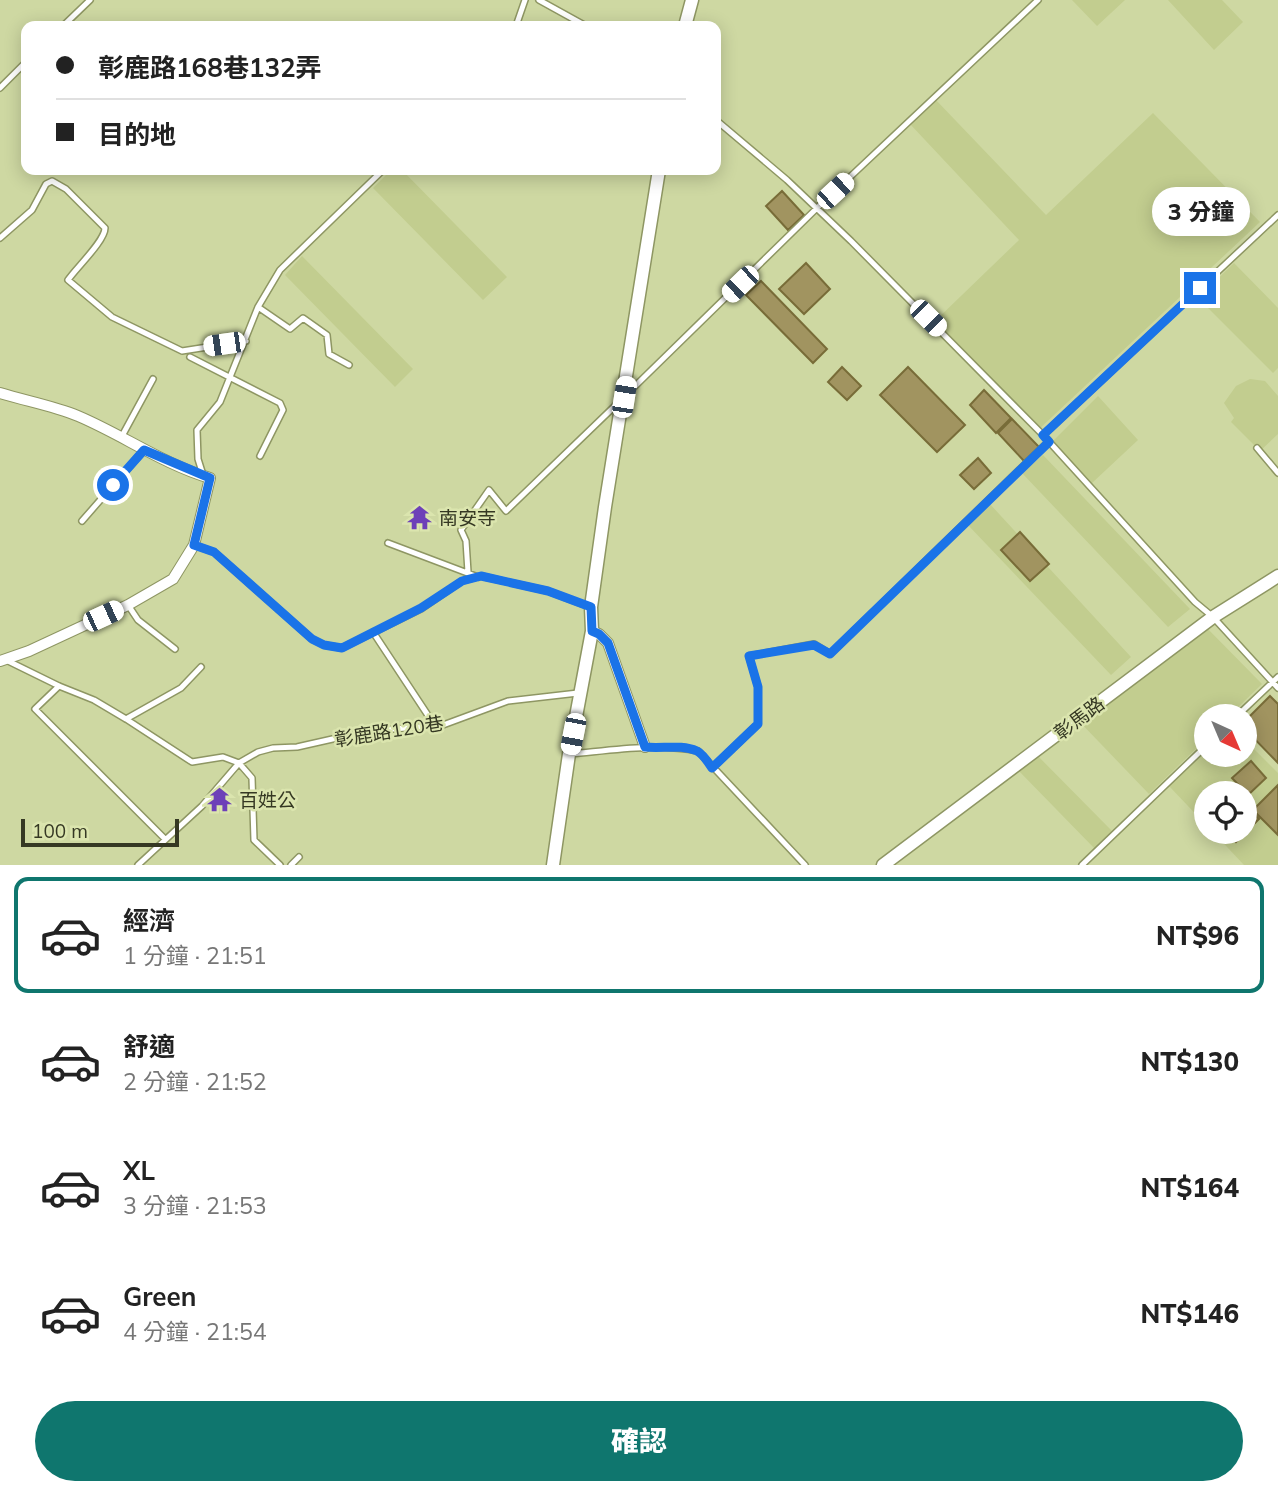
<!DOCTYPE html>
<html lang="zh-TW">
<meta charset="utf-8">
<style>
body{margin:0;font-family:Mulish,"Noto Sans TC",sans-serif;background:#f2f2f2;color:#222;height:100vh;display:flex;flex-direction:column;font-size:26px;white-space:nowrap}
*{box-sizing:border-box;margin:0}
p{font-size:23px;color:#767676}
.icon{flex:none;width:38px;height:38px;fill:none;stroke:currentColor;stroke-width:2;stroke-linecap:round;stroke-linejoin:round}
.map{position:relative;height:865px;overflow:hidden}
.details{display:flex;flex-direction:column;background:#fff;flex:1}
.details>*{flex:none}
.top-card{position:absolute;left:21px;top:21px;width:700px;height:154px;border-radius:14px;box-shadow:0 4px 18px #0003;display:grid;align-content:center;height:154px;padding:0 35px;background:#fff}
.needle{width:46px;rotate:136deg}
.buttons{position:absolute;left:1194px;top:704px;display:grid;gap:14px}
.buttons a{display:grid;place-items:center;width:63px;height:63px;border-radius:50%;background:#fff;box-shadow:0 4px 18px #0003;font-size:35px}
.scale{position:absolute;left:21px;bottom:18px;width:158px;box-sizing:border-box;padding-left:7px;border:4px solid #353823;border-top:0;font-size:19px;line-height:24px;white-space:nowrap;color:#353823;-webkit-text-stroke:5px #dbe5ae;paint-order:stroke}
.end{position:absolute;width:32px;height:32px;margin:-16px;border:9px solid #1a73e8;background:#fff;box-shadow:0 0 0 4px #fff}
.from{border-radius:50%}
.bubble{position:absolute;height:49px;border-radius:24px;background:#fff;box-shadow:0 4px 18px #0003;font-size:23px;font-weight:800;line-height:49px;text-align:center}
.car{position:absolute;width:21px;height:42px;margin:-21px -10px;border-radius:9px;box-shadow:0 0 5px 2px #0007;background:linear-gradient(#fff 24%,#345 0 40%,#fff 0 76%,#345 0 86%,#fff 0)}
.top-card b{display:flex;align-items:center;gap:24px;height:66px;font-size:26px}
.top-card b+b{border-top:2px solid #e0e0e0}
.top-card i{width:18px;height:18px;background:#222}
ul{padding:12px 0 0;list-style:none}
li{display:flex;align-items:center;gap:21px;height:116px;margin:0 14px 10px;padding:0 21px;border:4px solid transparent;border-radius:14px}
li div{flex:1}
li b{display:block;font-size:26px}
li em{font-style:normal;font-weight:800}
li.selected{border-color:#0f766e}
li>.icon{width:63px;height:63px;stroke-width:1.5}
.primary-button{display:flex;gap:14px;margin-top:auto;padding:14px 35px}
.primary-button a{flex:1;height:80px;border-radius:42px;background:#0f766e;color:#fff;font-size:28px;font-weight:800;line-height:80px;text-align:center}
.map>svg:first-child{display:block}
</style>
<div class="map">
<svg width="1278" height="865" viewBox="0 0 1278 865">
<rect width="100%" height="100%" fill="#ced8a2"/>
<path fill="#c2cd8f" d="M1072,0H1125L1097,26Z
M1168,0H1222L1243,22L1214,50Z
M935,99L1046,215L1153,113L1260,222L1037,431L933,323L1019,240L910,124Z
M391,170H402L507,277L483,300L373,188Z
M302,256L413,369L395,387L285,275Z
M1234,263L1278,308V368L1273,373L1198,298Z
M1250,379L1265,381L1278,396V434L1260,451L1231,422L1234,418L1224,403L1236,386Z
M1098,396L1138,440L1092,483L1053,441Z
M1043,455L1190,609L1168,627L1022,473Z
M989,503L1131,657L1111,675L967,524Z
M1203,624L1262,684L1229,716H1206V739L1149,794L1075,717Z
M1244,739L1278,773V865H1244L1212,831H1244V793H1206V825L1169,786L1206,751V754H1244Z
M1033,751L1112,831L1095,849L1014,766Z"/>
<path fill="#a19460" stroke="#786c38" stroke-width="2" d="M782,191L804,215L788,230L766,206Z
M806,263L830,289L804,314L779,289Z
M761,281L827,349L813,363L746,295Z
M842,367L861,386L847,400L828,382Z
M908,367L965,425L937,452L880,395Z
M984,390L1011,418L996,433L970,405Z
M1012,419L1039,447L1024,461L998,433Z
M978,458L991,473L974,489L960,475Z
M1020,532L1049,564L1030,581L1001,550Z
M1270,696L1278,704V763L1244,728V722Z
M1251,761L1266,778L1248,795L1232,778Z
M1278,785V835L1253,810Z
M1244,804L1259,819L1236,842L1226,831H1244Z"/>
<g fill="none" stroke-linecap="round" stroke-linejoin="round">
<defs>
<path id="service" d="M539,0L586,26
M63,26L90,0
M516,26L525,0
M0,88L26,62
M716,120L787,180L851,241L1043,435L1195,602L1213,617L1278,688
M0,238L32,210L46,184L52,181L66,189L105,228C105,241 76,268 68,280L112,317L182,351L246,341
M258,307L290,329L303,318L327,335L329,354L349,365
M190,357L280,403L283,410L260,456
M626,395L817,208L1038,0
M1043,435L1278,215
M122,436L153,379
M1257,448L1278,473
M203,475L198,459L197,430L220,402L258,307L280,270L383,170
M82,521L144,450
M388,543L478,577
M194,545L214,552L312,639L324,645L342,648L421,609L462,581L481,576L548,591L590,607
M468,572L466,541L461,530L489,490L506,511L619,402
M128,605L138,620L175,649
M373,632L435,726
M6,660L59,686L94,700L126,719L192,762L223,757L239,763L252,778L254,840L280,865
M59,686L35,709L165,839
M1237,716L1278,677
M126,719L181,688L201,667
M571,754C614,750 656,743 698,751L805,865
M712,768L758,724V687L749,656L814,644L830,654L1049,441
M138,865L202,806L239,763L258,752L273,748L297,747L368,731L443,725L508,701L578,693
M291,865L299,857
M1082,865L1206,746"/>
<path id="minor" d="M0,393C26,401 54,406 78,416C123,435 163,464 210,478L194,545L173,579L128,605L29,651L0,661
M592,631L599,634L608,643L645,747"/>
<path id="tertiary" d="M685,26L692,0
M553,865L569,754L592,631L591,607L605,507L659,170
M883,865L1213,617L1278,576"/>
</defs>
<use href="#service" stroke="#8e9663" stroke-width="8"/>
<use href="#minor" stroke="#8e9663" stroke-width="12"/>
<use href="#tertiary" stroke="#8e9663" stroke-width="15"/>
<use href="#service" stroke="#fff" stroke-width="5"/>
<use href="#minor" stroke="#fff" stroke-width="10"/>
<use href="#tertiary" stroke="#fff" stroke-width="12"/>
</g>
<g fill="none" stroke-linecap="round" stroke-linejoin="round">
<path stroke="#1a73e8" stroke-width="9" d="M113,485L144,450L210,478L194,545L214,552L312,639L324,645L342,648L421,608L462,581L481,576L548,591L591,607L592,631L599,634L608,643L645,747C662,749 681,744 697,751C703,754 708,762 712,768L758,724V687L749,656L814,645L830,654L1049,442L1043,435L1200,288"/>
</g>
<defs>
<symbol id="temple-bare" viewBox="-9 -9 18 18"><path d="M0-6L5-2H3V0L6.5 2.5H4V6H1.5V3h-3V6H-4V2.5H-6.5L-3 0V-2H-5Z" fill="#6d40b8" stroke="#dbe5ae" stroke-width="2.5" paint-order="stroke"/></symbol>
</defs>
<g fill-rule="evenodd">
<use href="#temple-bare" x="402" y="500" width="35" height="35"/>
<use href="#temple-bare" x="202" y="782" width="35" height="35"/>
</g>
<g text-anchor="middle" stroke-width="5" stroke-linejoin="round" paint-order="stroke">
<g font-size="19" fill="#353823" stroke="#dbe5ae" text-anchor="start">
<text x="439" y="525">南安寺</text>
<text x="239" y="807">百姓公</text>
</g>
<g font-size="19" fill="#353823" stroke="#dbe5ae">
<text transform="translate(1079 718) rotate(-37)" y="7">彰馬路</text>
<text transform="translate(389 731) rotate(-9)" y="7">彰鹿路120巷</text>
</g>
</g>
</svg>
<div class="buttons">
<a><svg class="needle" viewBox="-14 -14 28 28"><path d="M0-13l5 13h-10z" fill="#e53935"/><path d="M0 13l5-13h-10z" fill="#767676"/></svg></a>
<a><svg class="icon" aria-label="locate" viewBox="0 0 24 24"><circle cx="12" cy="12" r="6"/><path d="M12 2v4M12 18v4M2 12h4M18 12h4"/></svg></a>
</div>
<div class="scale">100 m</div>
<i class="end from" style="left:113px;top:485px"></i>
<i class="end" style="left:1200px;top:288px"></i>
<div class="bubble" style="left:1152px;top:187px;width:98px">3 分鐘</div>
<i class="car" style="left:835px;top:191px;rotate:47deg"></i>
<i class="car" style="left:740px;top:284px;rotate:226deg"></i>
<i class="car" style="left:928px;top:318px;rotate:135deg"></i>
<i class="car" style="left:224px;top:344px;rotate:262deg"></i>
<i class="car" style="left:624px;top:397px;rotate:9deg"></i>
<i class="car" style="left:103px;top:616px;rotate:65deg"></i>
<i class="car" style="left:573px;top:734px;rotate:191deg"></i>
<div class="top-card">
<b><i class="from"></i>彰鹿路168巷132弄</b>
<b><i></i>目的地</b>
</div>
</div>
<section class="details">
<ul>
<li class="selected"><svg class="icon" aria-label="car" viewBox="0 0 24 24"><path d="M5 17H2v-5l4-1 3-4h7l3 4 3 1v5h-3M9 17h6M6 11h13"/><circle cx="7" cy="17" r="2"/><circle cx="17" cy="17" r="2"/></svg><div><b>經濟</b><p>1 分鐘 · 21:51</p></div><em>NT$96</em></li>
<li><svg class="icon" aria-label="car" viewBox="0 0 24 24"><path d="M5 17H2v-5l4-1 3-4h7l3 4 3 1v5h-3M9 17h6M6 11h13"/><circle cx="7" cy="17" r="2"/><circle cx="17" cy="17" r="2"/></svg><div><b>舒適</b><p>2 分鐘 · 21:52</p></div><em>NT$130</em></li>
<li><svg class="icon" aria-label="car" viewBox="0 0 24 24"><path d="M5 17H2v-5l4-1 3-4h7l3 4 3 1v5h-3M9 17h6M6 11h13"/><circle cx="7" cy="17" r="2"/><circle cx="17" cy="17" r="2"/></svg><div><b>XL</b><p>3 分鐘 · 21:53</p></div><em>NT$164</em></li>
<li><svg class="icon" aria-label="car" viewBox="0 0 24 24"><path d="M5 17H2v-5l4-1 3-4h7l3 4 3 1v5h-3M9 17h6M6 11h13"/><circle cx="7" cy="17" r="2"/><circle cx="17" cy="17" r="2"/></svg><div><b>Green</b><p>4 分鐘 · 21:54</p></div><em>NT$146</em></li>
</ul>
<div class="primary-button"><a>確認</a></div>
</section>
